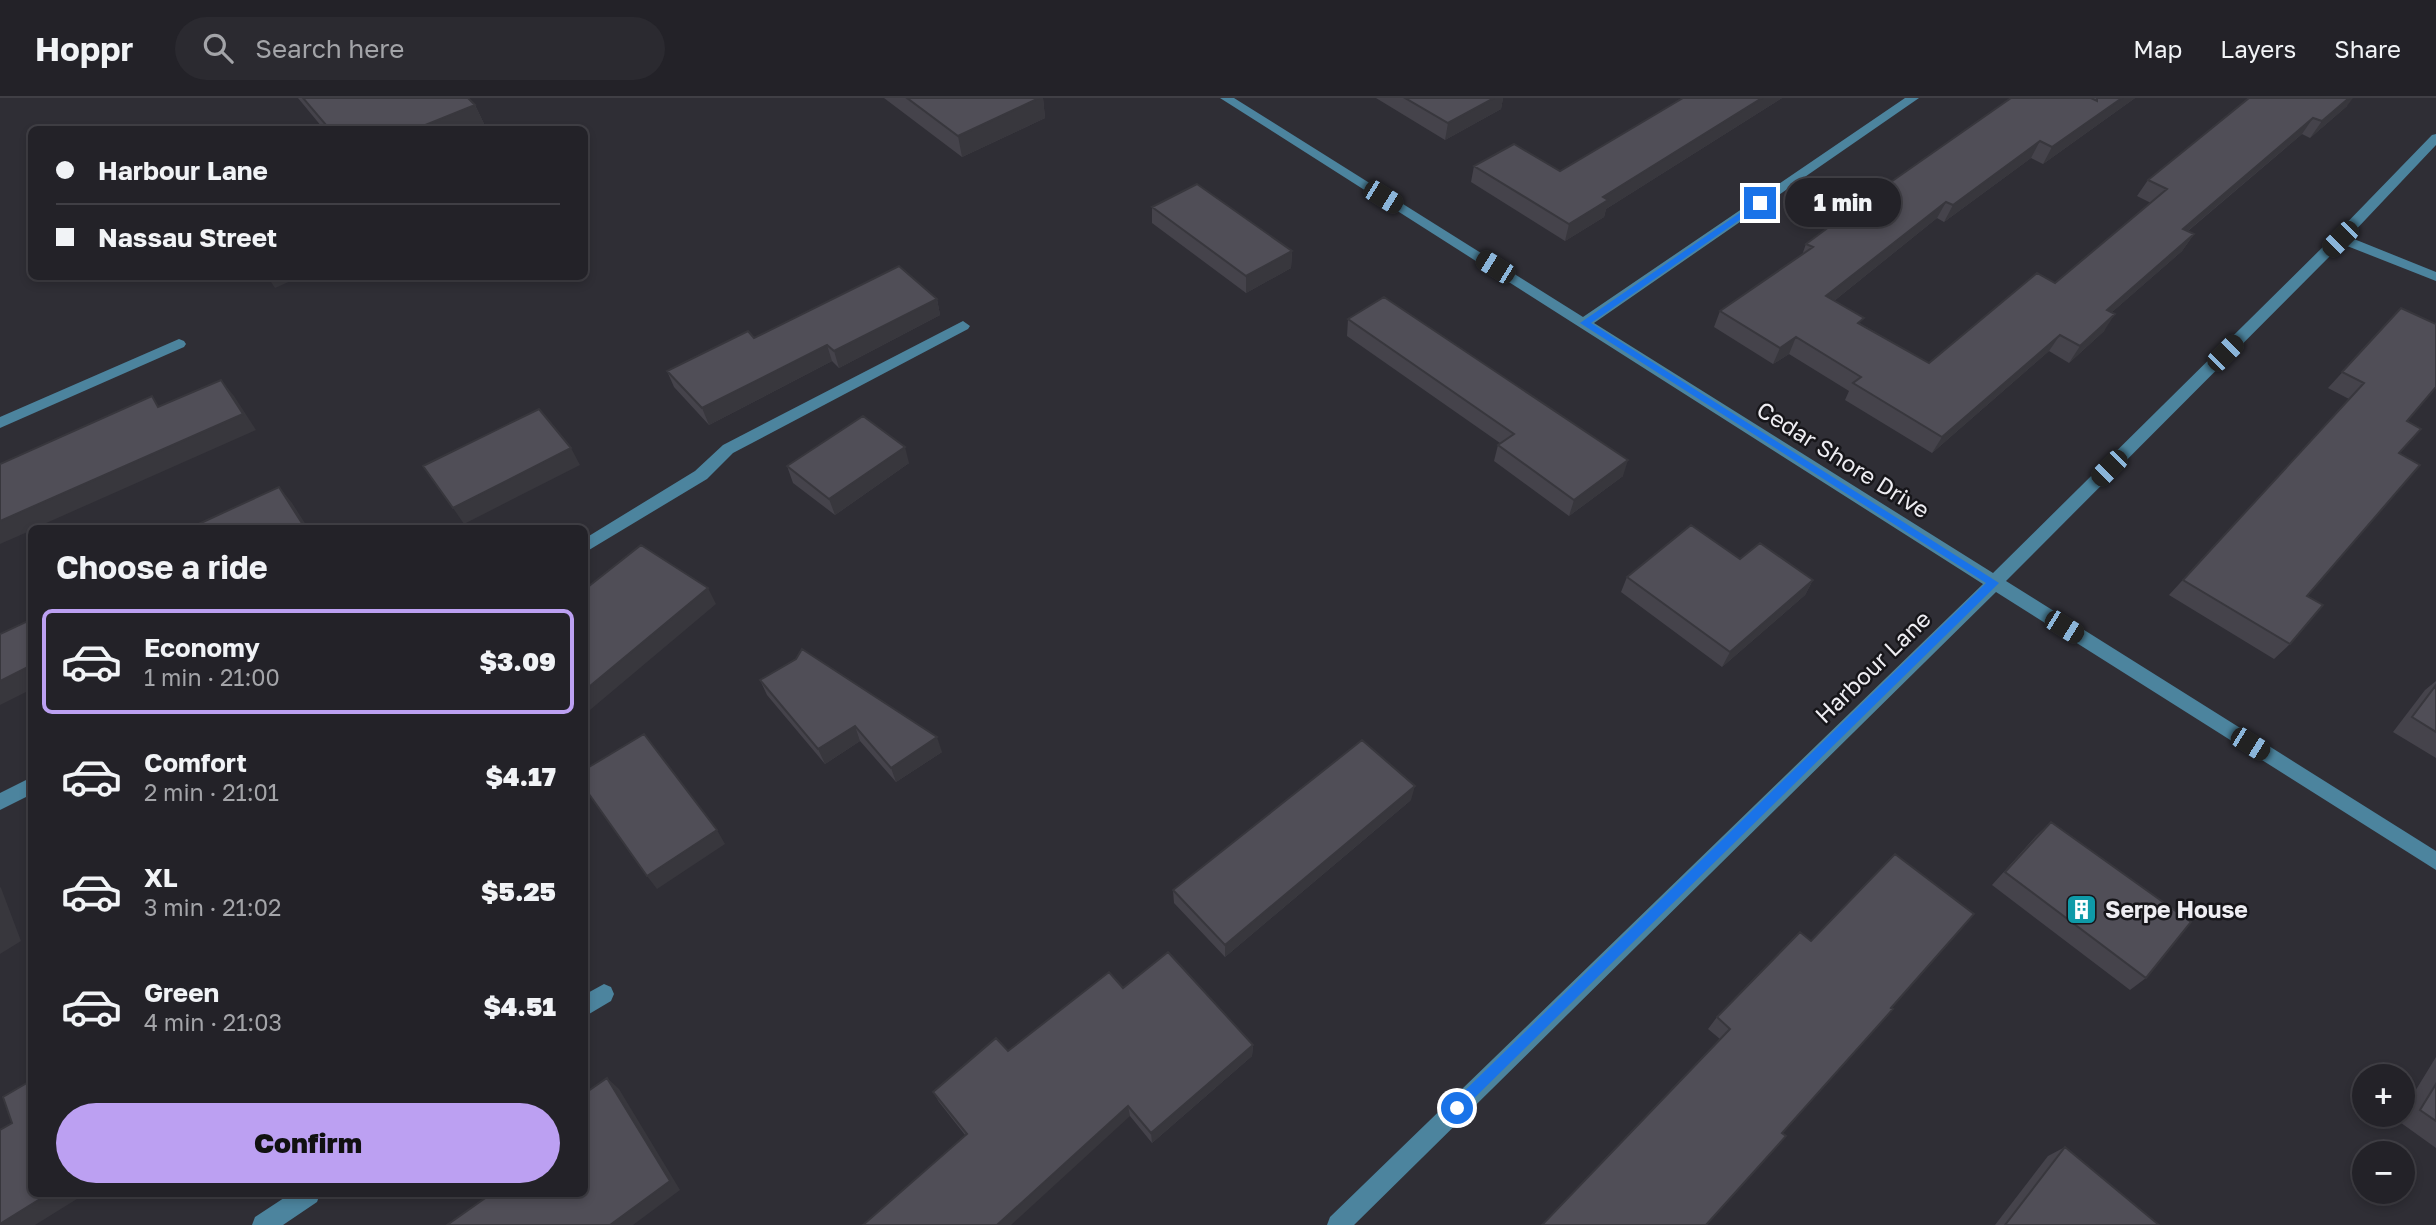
<!DOCTYPE html>
<meta charset="utf-8">
<style>
body{margin:0;font-family:"Golos Text",sans-serif;background:#2b2a30;color:#f1f3f6;height:100vh;display:flex;flex-direction:column;font-size:26px;white-space:nowrap}
*{box-sizing:border-box;margin:0}
p{font-size:23px;color:#a3a4a8}
.icon{flex:none;width:38px;height:38px;fill:none;stroke:currentColor;stroke-width:2;stroke-linecap:round;stroke-linejoin:round}
.map{position:relative;flex:1;overflow:hidden}
.details{position:absolute;left:28px;top:427px;width:560px;height:672px;display:flex;flex-direction:column;background:#232228;border-radius:10px;box-shadow:0 4px 10px #0003,0 0 0 2px #403f45}
.details>*{flex:none}
.guide{position:absolute;left:28px;top:28px;width:560px;height:154px;border-radius:10px;box-shadow:0 4px 10px #0003,0 0 0 2px #403f45;display:grid;align-content:center;height:154px;padding:0 28px;background:#232228}
.fabs{position:absolute;left:2352px;top:966px;display:grid;gap:14px}
.fabs a{display:grid;place-items:center;width:63px;height:63px;border-radius:50%;background:#232228;box-shadow:0 4px 10px #0003,0 0 0 2px #403f45;font-size:35px}
.end{position:absolute;width:32px;height:32px;margin:-16px;border:9px solid #1a73e8;background:#fff;box-shadow:0 0 0 4px #fff}
.from{border-radius:50%}
.bubble{position:absolute;height:49px;border-radius:24px;background:#232228;box-shadow:0 4px 10px #0003,0 0 0 2px #403f45;font-size:23px;font-weight:800;line-height:49px;text-align:center}
.car{position:absolute;width:21px;height:42px;margin:-21px -10px;border-radius:9px;box-shadow:0 0 5px 2px #0007;background:linear-gradient(#222 24%,#8ab4d8 0 40%,#222 0 76%,#8ab4d8 0 86%,#222 0)}
.guide b{display:flex;align-items:center;gap:24px;height:66px;font-size:26px}
.guide b+b{border-top:2px solid #403f45}
.guide i{width:18px;height:18px;background:#f1f3f6}
ul{padding:0;list-style:none}
li{display:flex;align-items:center;gap:21px;height:105px;margin:0 14px 10px;padding:0 14px;border:4px solid transparent;border-radius:10px}
li div{flex:1}
li b{display:block;font-size:26px}
li em{font-style:normal;font-weight:800}
li.active{border-color:#bca0f2}
li>.icon{width:63px;height:63px;stroke-width:1.5}
h2{padding:0 28px;font-size:32px;line-height:84px}
.action{display:flex;gap:14px;margin-top:auto;padding:14px 28px}
.action a{flex:1;height:80px;border-radius:42px;background:#bca0f2;color:#111;font-size:28px;font-weight:800;line-height:80px;text-align:center}
header{display:flex;align-items:center;gap:42px;box-sizing:border-box;height:98px;padding:0 35px;background:#232228;border-bottom:2px solid #403f45}
header strong{font-size:33px}
nav{display:flex;gap:38px;margin-inline-start:auto;font-size:24px}
.search{width:490px;height:63px;background:#2b2a30;display:flex;align-items:center;gap:18px;box-sizing:border-box;padding:0 24px;border-radius:38px;color:#a3a4a8;font-size:26px}
.map>svg:first-child{display:block}
</style>
<header>
<strong>Hoppr</strong>
<div class="search"><svg class="icon" aria-label="search" viewBox="0 0 24 24"><circle cx="10" cy="10" r="6"/><path d="M15 15l6 6"/></svg>Search here</div>
<nav><a>Map</a><a>Layers</a><a>Share</a></nav>
</header>
<div class="map">
<svg width="2436" height="1127" viewBox="0 0 2436 1127">
<rect width="100%" height="100%" fill="#2f2e35"/>
<g fill="none" stroke-linecap="round" stroke-linejoin="round">
<path fill="#4c849e" fill-rule="evenodd" d="M1220,0H1234L1583,219L1905,0H1919L1594,225L1993,475L2335,137L2432,37L2436,36V47L2349,139L2436,174V183L2342,146L2006,483L2436,753V772L1996,494L1354,1127H1327L1330,1119L1983,486Z
M963,223L970,228L968,231L733,355L707,381L584,455V441L695,373L723,347Z
M179,241L184,243L186,246L184,249L0,330V319Z
M32,679V696L0,712V695Z
M604,886L611,889L614,896L611,903L584,919V897Z
M290,1096H320L317,1104L283,1127H252L255,1119Z"/>
</g>
<path fill="#45434b" d="M298,0H468L475,7L486,30L322,29Z
M884,0H1043L1045,20L962,59Z
M1376,0H1503L1501,11L1445,42Z
M1683,0H1782L1606,111L1604,119L1565,143L1471,84L1474,68L1560,73Z
M2011,0H2135L2043,66L2031,60L1944,124L1937,120L1834,203L1861,226L1929,265L2055,185L2151,105L2137,98L2148,82L2249,0L2347,8L2310,40L2302,36L2188,133L2194,136L2182,153L2112,214L2104,233L2069,265L2049,253L1932,355L1845,302L1849,293L1789,256L1773,266L1714,229L1720,213L1802,157L1806,146Z
M1152,109L1292,153L1291,170L1246,195L1152,125Z
M937,201L940,217L839,270L832,263L709,327L674,289L667,273L754,240Z
M2401,210L2407,323L2399,355L2307,498L2290,546L2274,561L2169,497L2349,301L2328,290Z
M1348,221L1623,378L1569,418L1494,363L1498,347L1500,345L1347,238Z
M909,365L835,417L793,385L787,368Z
M1740,461L1813,482L1805,497L1722,569L1621,494L1627,479Z
M796,561L942,654L896,684L860,643L825,666L767,597L760,582Z
M2436,583V660L2393,634L2425,592Z
M1411,702L1225,859L1174,805L1173,792Z
M2051,724L2146,880L2130,892L1992,787L2037,737Z
M1123,890L1253,947L1252,958L1152,1045L1130,1018L965,1037L939,1004L933,994Z
M1891,910L1782,1035L1720,941L1708,931L1717,919Z
M2436,959V1050L2397,1022L2400,1017H2403V1013Z
M2065,1049L2159,1127H1995L2048,1058Z"/>
<path fill="#38373d" d="M1039,0H1043L1045,20L962,59L958,38Z
M1494,0H1503L1501,11L1445,42L1448,25Z
M1762,0H1782L1606,111L1604,119L1565,143L1569,126L1603,99Z
M2122,0H2135L2043,66L2052,49Z
M2349,0H2353L2347,8L2310,40L2322,23Z
M475,7L486,30L482,32H413Z
M2313,20L2302,36L2171,147L2183,131Z
M2040,43L2031,60L1944,124L1953,107Z
M1946,104L1937,120L1819,215L1826,198Z
M2194,136L2182,153L2096,228L2107,212Z
M1292,153L1291,170L1246,195V178Z
M267,178H302L275,190Z
M937,201L940,217L839,270L834,253Z
M2115,216L2104,233L2069,265L2080,248Z
M2060,237L2049,253L1932,355L1942,339Z
M1796,239L1789,256L1773,266L1780,250Z
M827,247L832,263L709,327L702,310Z
M221,282L234,298L256,332L35,430H32V432L0,446V423Z
M905,349L909,365L835,417L829,401Z
M571,350L580,367L464,426L453,410Z
M1628,362L1623,378L1569,418L1574,402Z
M279,389L292,405L308,430H305Z
M1813,482L1805,497L1722,569L1730,554Z
M708,490L716,506L584,617V593Z
M32,567V591L0,607V583Z
M855,628L860,643L825,666L818,651Z
M937,639L942,654L896,684L891,670Z
M1415,688L1411,702L1225,859V847Z
M717,732L725,746L657,791L647,778Z
M0,789L1,790L21,843L0,856Z
M1253,947L1252,958L1152,1045L1151,1035Z
M607,980L619,991L680,1092L633,1127H610Z
M1128,1008L1130,1018L1011,1127H997Z
M48,1096H85L35,1127H0V1126Z"/>
<path fill="#504e57" stroke="#38373d" stroke-width="2" d="M303,0H468L475,7L413,32H317L327,28Z
M907,0H1039L958,38Z
M1405,0H1494L1448,25Z
M1683,0H1762L1603,99L1608,102L1569,126L1474,68L1514,46L1560,73Z
M2011,0H2091L2097,3V0H2122L2052,49L2040,43L1953,107L1946,104L1826,198L1864,220L1858,225L1929,265L2037,175L2055,185L2167,91L2148,82L2249,0H2349L2322,23L2313,20L2183,131L2194,136L2107,212L2115,216L2080,248L2060,237L1942,339L1853,285L1861,279L1796,239L1780,250L1720,213L1813,149L1806,146L1868,100Z
M1197,86L1292,153L1246,178L1152,109Z
M899,168L937,201L834,253L827,247L702,310L667,273L748,233L754,240Z
M1384,199L1628,362L1574,402L1498,347L1514,336L1348,221Z
M2401,210L2436,226V289L2407,323L2421,331L2399,355L2420,367L2307,498L2323,507L2290,546L2183,482L2364,285L2342,274Z
M221,282L243,316L0,423V366L152,298L158,309Z
M539,311L571,350L453,410L423,368Z
M863,318L905,349L829,401L787,368Z
M279,389L305,430H190Z
M1691,427L1740,461L1760,445L1813,482L1730,554L1627,479Z
M641,447L708,490L584,593V492Z
M32,521V567L0,583V536Z
M802,551L937,639L891,670L855,628L818,651L760,582L796,561Z
M2436,587V634L2412,619Z
M644,636L717,732L647,778L584,689V672Z
M1362,642L1415,688L1225,847L1173,792Z
M2051,724L2191,824L2146,880L2005,774Z
M1895,756L1974,816L1891,910L1893,911L1782,1035L1786,1038L1706,1127H1542L1730,931L1717,919L1800,834L1811,843Z
M1168,854L1253,947L1151,1035L1128,1008L997,1127H863L967,1036L933,994L996,940L1008,953L1109,874L1123,890Z
M607,980L670,1083L610,1127H447L491,1096H584V996Z
M32,982V1096H48L0,1126V1032L12,1025L3,999Z
M2436,986V1023L2420,1012Z
M2065,1049L2159,1127H2005Z"/>
<path fill="#1a73e8" d="M1757,103L1764,105L1591,225L1999,485L1457,1017L1452,1015V1005L1986,485L1580,225Z"/>
<defs>
<symbol id="building-square" viewBox="-11 -11 22 22"><rect x="-9" y="-9" width="18" height="18" rx="4" fill="#0f9aa8" stroke="#17161a"/><path d="M-4-6H4V6H1V3H-1V6H-4ZM-2.5-4.3h1.7v1.8h-1.7ZM.8-4.3h1.7v1.8H.8ZM-2.5-1h1.7V.8h-1.7ZM.8-1h1.7V.8H.8Z" fill="#fff"/></symbol>
</defs>
<g fill-rule="evenodd">
<use href="#building-square" x="2064" y="794" width="35" height="35"/>
</g>
<g text-anchor="middle" stroke-width="5" stroke-linejoin="round" paint-order="stroke">
<g font-size="23" fill="#eeedf2" stroke="#17161a">
<text transform="translate(1843 362) rotate(32)" y="8">Cedar Shore Drive</text>
<text transform="translate(1873 569) rotate(-44)" y="8">Harbour Lane</text>
</g>
<g font-size="23" font-weight="bold" fill="#eeedf2" stroke="#17161a" text-anchor="start">
<text x="2105" y="820">Serpe House</text>
</g>
</g>
</svg>
<div class="fabs">
<a>+</a>
<a>−</a>
</div>
<i class="end from" style="left:1457px;top:1010px"></i>
<i class="end" style="left:1760px;top:105px"></i>
<div class="bubble" style="left:1785px;top:80px;width:116px">1 min</div>
<i class="car" style="left:1383px;top:99px;rotate:122deg"></i>
<i class="car" style="left:2340px;top:141px;rotate:225deg"></i>
<i class="car" style="left:1495px;top:169px;rotate:302deg"></i>
<i class="car" style="left:2225px;top:255px;rotate:45deg"></i>
<i class="car" style="left:2109px;top:370px;rotate:225deg"></i>
<i class="car" style="left:2064px;top:529px;rotate:122deg"></i>
<i class="car" style="left:2250px;top:646px;rotate:122deg"></i>
<div class="guide">
<b><i class="from"></i>Harbour Lane</b>
<b><i></i>Nassau Street</b>
</div>
<section class="details">
<h2>Choose a ride</h2>
<ul>
<li class="active"><svg class="icon" aria-label="car" viewBox="0 0 24 24"><path d="M5 17H2v-5l4-1 3-4h7l3 4 3 1v5h-3M9 17h6M6 11h13"/><circle cx="7" cy="17" r="2"/><circle cx="17" cy="17" r="2"/></svg><div><b>Economy</b><p>1 min · 21:00</p></div><em>$3.09</em></li>
<li><svg class="icon" aria-label="car" viewBox="0 0 24 24"><path d="M5 17H2v-5l4-1 3-4h7l3 4 3 1v5h-3M9 17h6M6 11h13"/><circle cx="7" cy="17" r="2"/><circle cx="17" cy="17" r="2"/></svg><div><b>Comfort</b><p>2 min · 21:01</p></div><em>$4.17</em></li>
<li><svg class="icon" aria-label="car" viewBox="0 0 24 24"><path d="M5 17H2v-5l4-1 3-4h7l3 4 3 1v5h-3M9 17h6M6 11h13"/><circle cx="7" cy="17" r="2"/><circle cx="17" cy="17" r="2"/></svg><div><b>XL</b><p>3 min · 21:02</p></div><em>$5.25</em></li>
<li><svg class="icon" aria-label="car" viewBox="0 0 24 24"><path d="M5 17H2v-5l4-1 3-4h7l3 4 3 1v5h-3M9 17h6M6 11h13"/><circle cx="7" cy="17" r="2"/><circle cx="17" cy="17" r="2"/></svg><div><b>Green</b><p>4 min · 21:03</p></div><em>$4.51</em></li>
</ul>
<div class="action"><a>Confirm</a></div>
</section>
</div>
